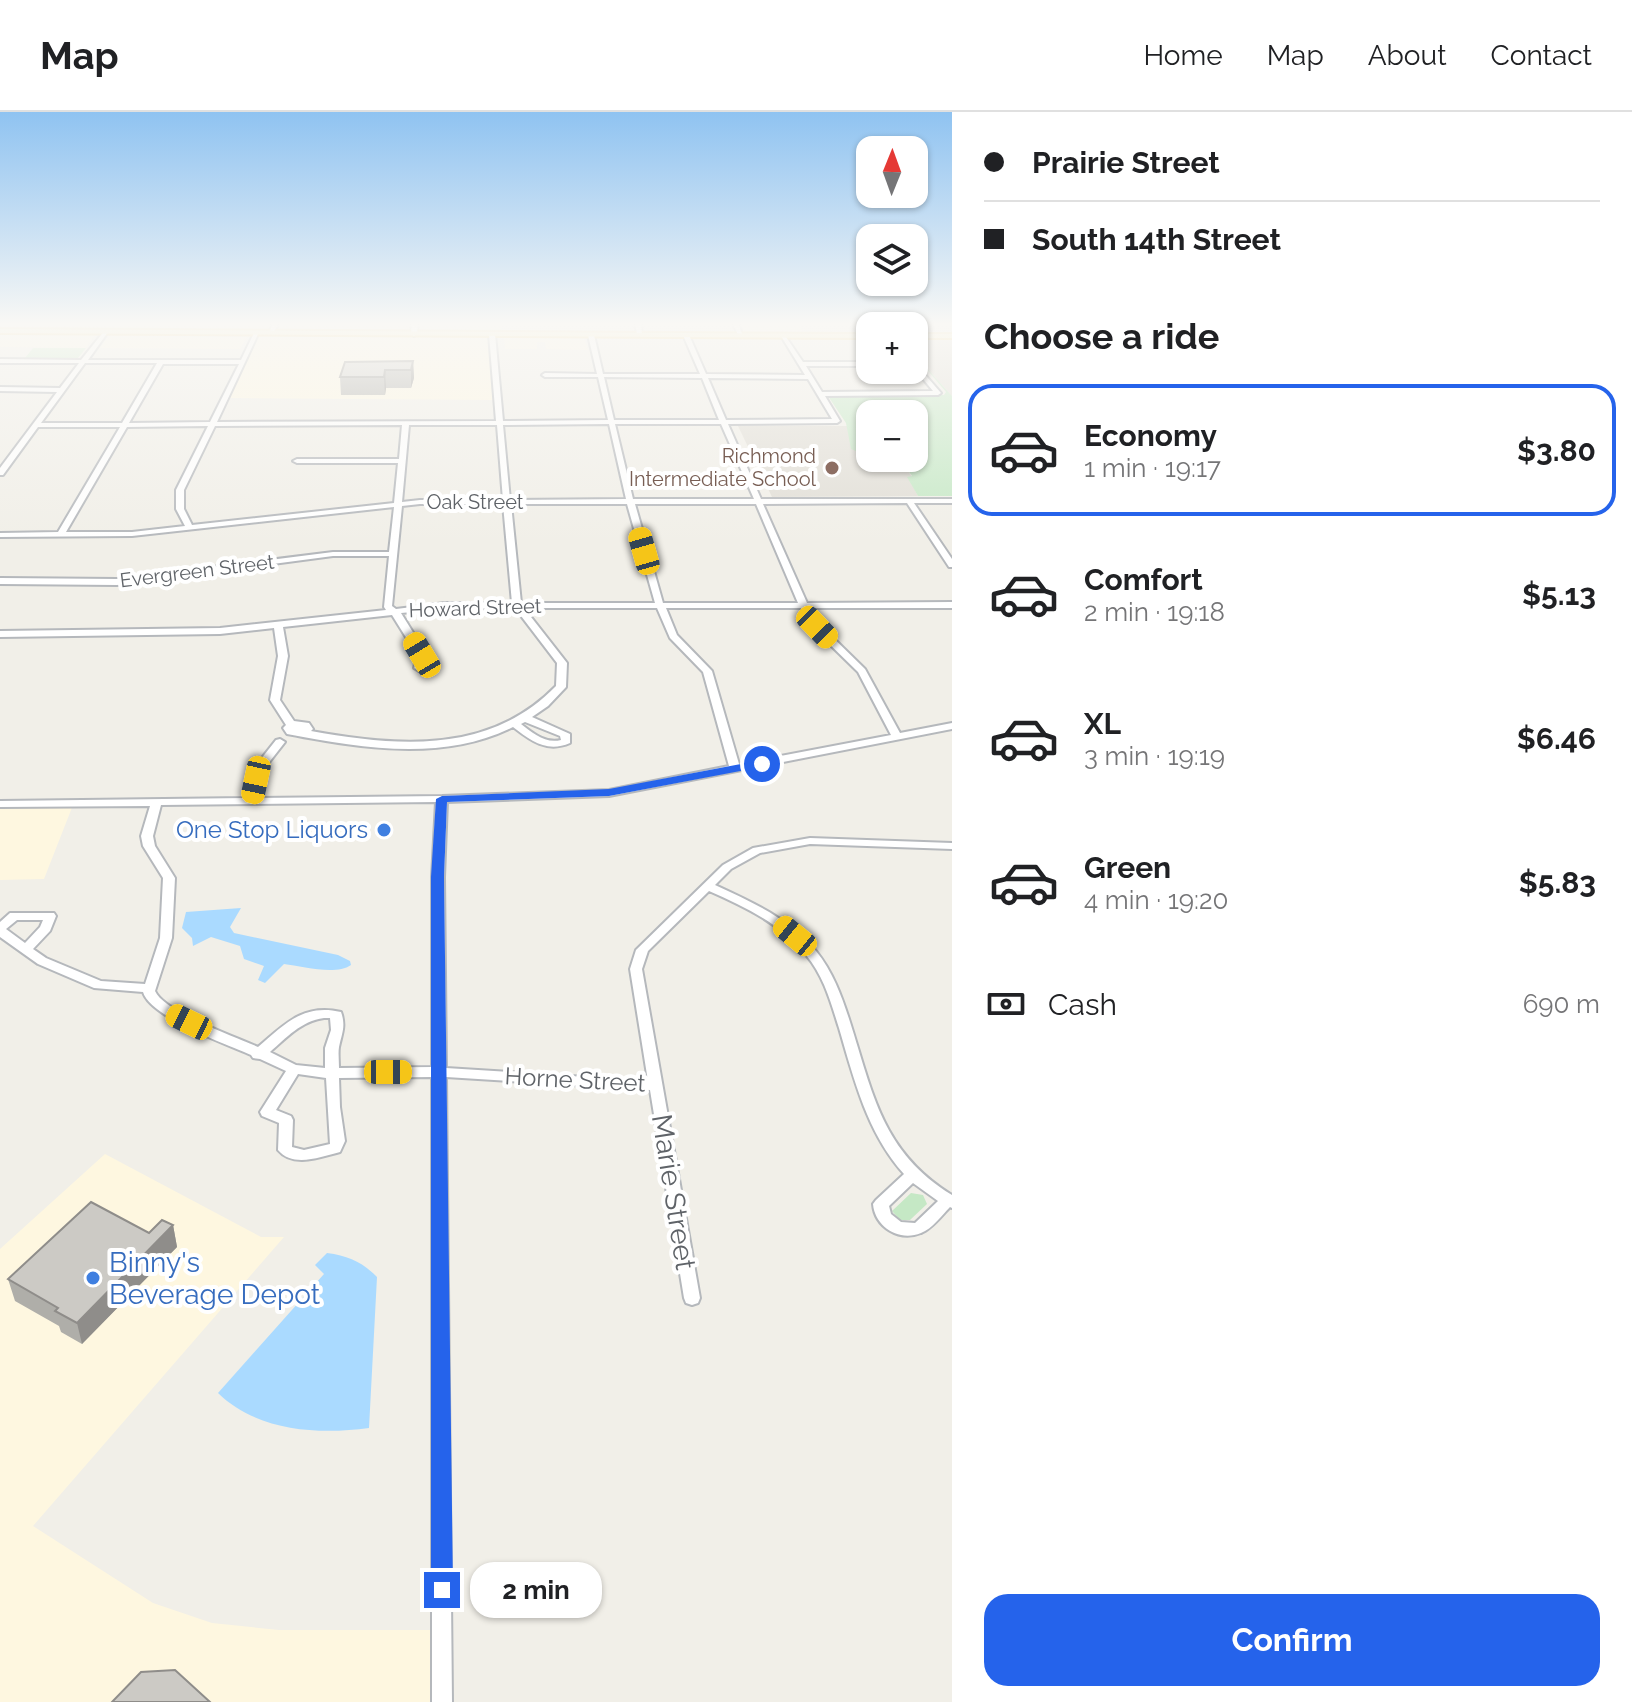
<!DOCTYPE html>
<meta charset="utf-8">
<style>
body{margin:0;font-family:Raleway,sans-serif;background:#f6f6f6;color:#202124;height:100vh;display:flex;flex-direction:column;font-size:30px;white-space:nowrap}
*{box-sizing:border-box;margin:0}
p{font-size:26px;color:#757577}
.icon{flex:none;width:44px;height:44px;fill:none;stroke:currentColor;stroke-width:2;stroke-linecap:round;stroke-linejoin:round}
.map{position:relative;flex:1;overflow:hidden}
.side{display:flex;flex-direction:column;background:#fff;width:680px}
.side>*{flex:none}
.hud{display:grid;align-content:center;height:176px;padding:0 32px;background:#fff}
.needle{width:52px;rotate:1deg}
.fabs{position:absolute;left:856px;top:24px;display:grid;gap:16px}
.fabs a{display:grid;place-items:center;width:72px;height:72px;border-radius:16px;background:#fff;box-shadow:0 2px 6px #0004;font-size:40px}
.end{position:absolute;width:36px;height:36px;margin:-18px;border:10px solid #2563eb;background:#fff;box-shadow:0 0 0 4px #fff}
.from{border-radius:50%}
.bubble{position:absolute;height:56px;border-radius:24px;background:#fff;box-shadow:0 2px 6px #0004;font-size:26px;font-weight:700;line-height:56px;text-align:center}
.car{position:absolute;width:24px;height:48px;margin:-24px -12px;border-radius:10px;box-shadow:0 0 6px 2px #0007;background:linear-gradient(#f5c518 24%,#345 0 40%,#f5c518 0 76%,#345 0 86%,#f5c518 0)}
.hud b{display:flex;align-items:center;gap:28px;height:76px;font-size:30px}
.hud b+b{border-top:2px solid #e0e0e0}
.hud i{width:20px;height:20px;background:#202124}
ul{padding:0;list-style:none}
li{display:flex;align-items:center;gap:24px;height:132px;margin:0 16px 12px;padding:0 16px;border:4px solid transparent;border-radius:24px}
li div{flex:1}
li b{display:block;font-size:30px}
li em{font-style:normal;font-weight:700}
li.active{border-color:#2563eb}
li>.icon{width:72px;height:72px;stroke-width:1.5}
h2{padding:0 32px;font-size:36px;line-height:96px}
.pay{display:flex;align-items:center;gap:20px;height:88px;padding:0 32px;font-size:30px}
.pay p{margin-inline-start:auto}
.button{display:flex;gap:16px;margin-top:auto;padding:16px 32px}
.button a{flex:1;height:92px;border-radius:24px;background:#2563eb;color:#fff;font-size:32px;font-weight:700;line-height:92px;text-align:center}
header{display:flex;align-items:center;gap:48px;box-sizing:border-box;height:112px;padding:0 40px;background:#fff;border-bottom:2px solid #e0e0e0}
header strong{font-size:38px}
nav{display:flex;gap:44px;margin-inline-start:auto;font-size:28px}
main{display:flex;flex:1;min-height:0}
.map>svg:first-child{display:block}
</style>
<header>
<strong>Map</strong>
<nav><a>Home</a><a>Map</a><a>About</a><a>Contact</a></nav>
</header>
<main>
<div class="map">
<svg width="952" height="1590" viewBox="0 0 952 1590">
<rect width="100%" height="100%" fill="#f1efe8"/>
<path fill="#fef7e0" d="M0,210H273L269,220L0,218Z
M277,210H414L412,222H415L416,210H502V222L490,223L496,288L227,286L259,221L272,220Z
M737,210H798L806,224L743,223Z
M0,223H95L86,236L0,235Z
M109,224L247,225L240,237L100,236Z
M504,226H579L585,228L588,238L546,237L545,230H537V237H505Z
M73,693L44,767L0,768V694Z
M105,1042L261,1125H284L33,1414L153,1491L212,1511L279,1518H433V1590H0V1137Z"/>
<path fill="#e1ded6" d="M914,228H952V284L914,242Z
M738,314H847L851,327L872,347H900L912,365H908L918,384L772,385Z"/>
<path fill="#c5e8c5" d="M33,236H86L78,246H25Z
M914,242L952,284V384H918L907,365L912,364L900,347L871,346H914V302H870V345L851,337L846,311L828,284L944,283L946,280Z
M911,1081L923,1083L927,1092L910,1108H900L892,1099Z"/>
<path fill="#aadaff" d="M241,796L230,815L234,821L338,843L350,849L351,853C335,864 302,854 284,852L265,871L258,868L264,854L244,847L240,834L211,825L193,834L192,826L182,816L186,800Z
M327,1141C349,1144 362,1150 377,1165L369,1316C317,1323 257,1319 218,1281L324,1162L315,1153Z"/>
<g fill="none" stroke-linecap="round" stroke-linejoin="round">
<defs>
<path id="minor" d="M273,210H279L273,222H269Z
M412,210H418L417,222L414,224L411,222Z
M635,210H641L642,224L637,223Z
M732,210H738L743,225H739Z
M105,218L108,220L88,248H241L254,221L259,220L217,310L496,309L489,222L492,220L495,222L503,309L608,308L598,265H545L542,263L545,261L597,262L588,223L591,221L594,223L603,262H700L683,223L686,221L689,223L706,262L805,263L781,224L784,222L803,250H870V254H806L822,280L933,279L914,256V250L941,281L938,283L825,284L840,309L837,311L728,312L761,387H952V391H914L952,447V455H949L907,391L763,392L807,491L952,490V496H810L820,513L865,557L900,621L952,611V617L609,684L447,690L444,765L446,956L648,969L630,857L636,838L723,753L753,736L810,726L952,731V737L810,732L760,741L731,757L715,773C752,790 790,807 816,839C833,860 842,885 850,910C873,982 882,1040 952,1083V1096L950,1095C942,1103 932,1117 921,1121C899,1130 875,1115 873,1092L876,1088L904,1062C867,1021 854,967 839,916C831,891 824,864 806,843C781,812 745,795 709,779L648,839L642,857L700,1186L698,1191L692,1193L686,1191L684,1186L650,978L446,965L452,1590H432V965L339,966L340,995L345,1029L340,1040C320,1045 293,1056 278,1038L279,1011L262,1004L260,1000L286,959L260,947L253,946L251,943C226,932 150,905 143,880L94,876L38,852L0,825V810L10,801H54L56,804L50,819L33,837L46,846L101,869L145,872L160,826L163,766L143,734L141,724L150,694L0,695V689L246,686L257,652L276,628L280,627L285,630L267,653L257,686L442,684L609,678L729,654L703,560L670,526L657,496H524L567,551L566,575L548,594L532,605L570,622V631C547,641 531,629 513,615C443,650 361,636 287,622L283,616L286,613L270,588L278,544L274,516L220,522L0,525V519L220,516L386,498L384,495L389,444H333L117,473L0,472V466L117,467L333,440H389L394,395L132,424L0,425V421L58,420L120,315H38L3,363H0V356L57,280L0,279V275L60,276L79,251H0V247L81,248ZM85,251H157L122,311H41ZM163,252H239L210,310L129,311ZM604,265L702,266L719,308H614ZM708,266L808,267L832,307L726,308ZM609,312L626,387L510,388L503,313ZM615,312H721L754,387H633ZM402,313L399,347H297L293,349L297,351H398L394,391L192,413L184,397V378L215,314ZM409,313H497L503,388H420L402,390ZM208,314L176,378V397L185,414L132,420H66L127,315ZM420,392H503L512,491H445L396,497L392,494L402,394ZM511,392H627L655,491H521ZM635,392H756L798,491H663ZM515,496L557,551L556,574C490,642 400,635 311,619L313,617L309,611L294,609L280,588L288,544L283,515L392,503L417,543L414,556L419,559L424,556L427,543L401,501L445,497ZM666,496H801L814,517L858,560L891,623L739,652L712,559L677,523ZM525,610L560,624L561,628C545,632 533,621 521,612ZM436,690L432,765V955L339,956C339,949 338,941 339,935C342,921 346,914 341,900C303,891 284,913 258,935C236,925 164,900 155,879L172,826L175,766L155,734L153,724L161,693ZM17,808H43L40,815L25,831L6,817ZM324,906H330L331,918L325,936V956L296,953L270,940C286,926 301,909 324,906ZM298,962L326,966L330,1032L304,1038L292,1035L293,1008L291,1004L276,998ZM913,1071L938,1089L915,1111L901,1110L891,1102L889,1094Z"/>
<path id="major" d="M0,217L870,222V226L0,221Z
M914,222H952V226H914Z"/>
</defs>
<use href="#minor" stroke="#b5b8bc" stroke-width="4"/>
<use href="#major" stroke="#f2c960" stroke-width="4"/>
<use href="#minor" fill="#fff" fill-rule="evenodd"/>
<use href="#major" fill="#fff2af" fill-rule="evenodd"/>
</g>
<path fill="#afaea9" d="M413,249L414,266L411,276H386L385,283H341L340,265Z
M173,1113L177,1135L82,1232L61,1220L59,1214L15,1189L8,1167Z"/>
<path fill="#8f8d8a" d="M413,249L414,266L411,276V258Z
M385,258L386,276L385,283L384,265Z
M173,1113L177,1135L82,1232L77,1211Z"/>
<path fill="#cccac5" stroke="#8f8d8a" stroke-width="2" d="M413,249L411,258H385L384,265H340L345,250Z
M91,1090L149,1121L162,1108L173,1113L77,1211L55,1199L58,1196L8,1167Z
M175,1558L210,1590H112L141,1560Z"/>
<linearGradient id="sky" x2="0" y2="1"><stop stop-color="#8fc3f1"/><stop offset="0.49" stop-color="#f9f8f5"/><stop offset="1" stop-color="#f9f8f5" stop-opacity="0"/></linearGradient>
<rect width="952" height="432" fill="url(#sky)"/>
<path fill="#2563eb" d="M762,648L766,649V654L609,684L447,690L444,765L453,1478L449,1485L442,1488L435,1485L431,1478V765L436,687L442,684L609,677Z"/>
<circle fill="#8d6e63" stroke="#fff" stroke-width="3" cx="832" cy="356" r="8"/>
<g fill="#3f7fe0" stroke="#fff" stroke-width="3">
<circle cx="384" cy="718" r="8"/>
<circle cx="93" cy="1166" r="8"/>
</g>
<g text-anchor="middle" stroke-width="8" stroke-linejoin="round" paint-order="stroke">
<g font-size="20" fill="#785e54" stroke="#fff" text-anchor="end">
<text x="816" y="351">Richmond<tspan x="816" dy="23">Intermediate School</tspan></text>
</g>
<g font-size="20" fill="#5f6368" stroke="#fff">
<text x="475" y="397">Oak Street</text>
<text transform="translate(197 459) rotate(-7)" y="7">Evergreen Street</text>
<text transform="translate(475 496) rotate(-2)" y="7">Howard Street</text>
</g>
<g font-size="24" fill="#366cbe" stroke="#fff" text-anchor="end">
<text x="368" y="726">One Stop Liquors</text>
</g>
<g font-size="24" fill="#5f6368" stroke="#fff">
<text transform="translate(575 968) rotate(3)" y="8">Horne Street</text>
</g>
<g font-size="28" fill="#5f6368" stroke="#fff">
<text transform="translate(674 1080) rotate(81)" y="10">Marie Street</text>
</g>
<g font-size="28" fill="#366cbe" stroke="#fff" text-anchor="start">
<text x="109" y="1160">Binny's<tspan x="109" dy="32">Beverage Depot</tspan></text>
</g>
</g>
</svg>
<div class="fabs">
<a><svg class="needle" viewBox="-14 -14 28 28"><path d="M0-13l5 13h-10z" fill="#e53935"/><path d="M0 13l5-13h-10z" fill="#757577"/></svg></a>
<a><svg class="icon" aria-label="layers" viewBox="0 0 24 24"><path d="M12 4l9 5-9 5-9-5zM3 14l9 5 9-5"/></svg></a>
<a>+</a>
<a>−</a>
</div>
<i class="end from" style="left:762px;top:652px"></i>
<i class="end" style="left:442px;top:1478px"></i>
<div class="bubble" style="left:470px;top:1450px;width:132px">2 min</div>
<i class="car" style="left:644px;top:439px;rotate:344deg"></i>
<i class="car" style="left:817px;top:515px;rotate:136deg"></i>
<i class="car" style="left:422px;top:543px;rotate:329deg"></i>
<i class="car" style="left:256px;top:668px;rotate:192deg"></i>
<i class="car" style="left:795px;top:824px;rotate:309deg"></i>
<i class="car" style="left:189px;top:910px;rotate:296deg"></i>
<i class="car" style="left:388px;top:960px;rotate:90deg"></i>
</div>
<section class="side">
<div class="hud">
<b><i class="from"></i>Prairie Street</b>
<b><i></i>South 14th Street</b>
</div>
<h2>Choose a ride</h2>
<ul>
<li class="active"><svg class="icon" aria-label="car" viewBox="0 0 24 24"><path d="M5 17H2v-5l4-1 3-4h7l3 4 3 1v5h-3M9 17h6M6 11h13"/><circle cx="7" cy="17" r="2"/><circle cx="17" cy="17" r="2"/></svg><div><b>Economy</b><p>1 min · 19:17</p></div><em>$3.80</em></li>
<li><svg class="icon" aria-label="car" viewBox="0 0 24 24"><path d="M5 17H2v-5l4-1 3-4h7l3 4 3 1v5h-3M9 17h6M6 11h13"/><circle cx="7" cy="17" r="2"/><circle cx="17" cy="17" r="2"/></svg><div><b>Comfort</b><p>2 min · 19:18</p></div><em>$5.13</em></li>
<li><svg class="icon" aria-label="car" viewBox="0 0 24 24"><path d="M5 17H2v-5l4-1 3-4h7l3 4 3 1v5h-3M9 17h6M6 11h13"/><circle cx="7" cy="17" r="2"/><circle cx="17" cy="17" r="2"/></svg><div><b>XL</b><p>3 min · 19:19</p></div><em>$6.46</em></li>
<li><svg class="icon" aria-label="car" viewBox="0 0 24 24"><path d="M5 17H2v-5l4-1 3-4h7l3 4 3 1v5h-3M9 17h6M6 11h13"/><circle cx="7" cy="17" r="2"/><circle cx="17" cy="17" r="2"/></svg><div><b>Green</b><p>4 min · 19:20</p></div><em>$5.83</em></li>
</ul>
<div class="pay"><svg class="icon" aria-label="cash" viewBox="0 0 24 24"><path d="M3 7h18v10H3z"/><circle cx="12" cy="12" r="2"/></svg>Cash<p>690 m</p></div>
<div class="button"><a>Confirm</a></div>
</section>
</main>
